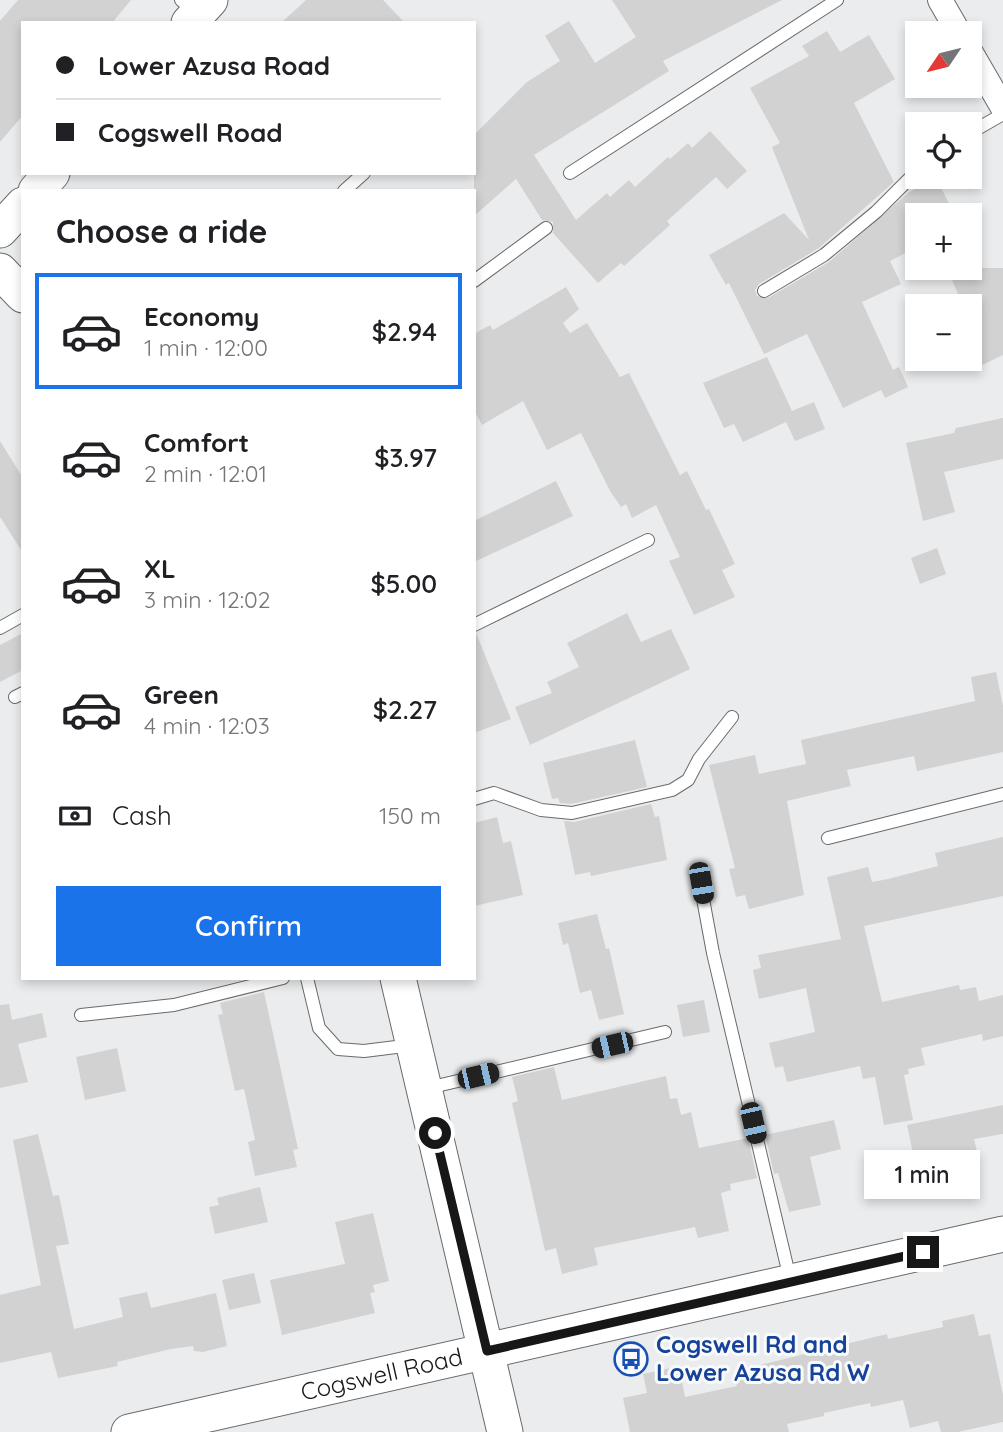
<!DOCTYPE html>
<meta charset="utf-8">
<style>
body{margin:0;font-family:Quicksand,sans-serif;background:#f2f2f2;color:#202124;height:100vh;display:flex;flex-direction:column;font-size:26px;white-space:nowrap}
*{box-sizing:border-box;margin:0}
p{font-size:23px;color:#757577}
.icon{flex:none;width:38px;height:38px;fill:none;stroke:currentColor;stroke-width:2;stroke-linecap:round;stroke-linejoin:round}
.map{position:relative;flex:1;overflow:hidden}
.sheet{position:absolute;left:21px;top:189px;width:455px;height:791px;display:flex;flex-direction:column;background:#fff;border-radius:0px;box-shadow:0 4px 10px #0003}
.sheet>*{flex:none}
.top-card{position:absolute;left:21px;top:21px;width:455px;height:154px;border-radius:0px;box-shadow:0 4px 10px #0003;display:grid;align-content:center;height:154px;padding:0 35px;background:#fff}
.needle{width:46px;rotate:235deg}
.controls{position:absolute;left:905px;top:21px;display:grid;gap:14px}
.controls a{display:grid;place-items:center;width:77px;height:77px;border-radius:0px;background:#fff;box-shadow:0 4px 10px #0003;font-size:35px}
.end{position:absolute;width:32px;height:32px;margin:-16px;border:9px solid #171718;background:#fff;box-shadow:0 0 0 4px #fff}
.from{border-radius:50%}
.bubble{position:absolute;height:49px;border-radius:0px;background:#fff;box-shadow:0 4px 10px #0003;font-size:23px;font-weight:600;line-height:49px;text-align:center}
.car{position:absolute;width:21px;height:42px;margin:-21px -10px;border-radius:9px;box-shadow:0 0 5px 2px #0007;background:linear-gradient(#222 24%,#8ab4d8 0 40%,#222 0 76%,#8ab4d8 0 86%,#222 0)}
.top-card b{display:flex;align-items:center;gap:24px;height:66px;font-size:26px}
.top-card b+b{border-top:2px solid #e0e0e0}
.top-card i{width:18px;height:18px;background:#202124}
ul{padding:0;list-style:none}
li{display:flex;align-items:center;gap:21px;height:116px;margin:0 14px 10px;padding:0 21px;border:4px solid transparent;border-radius:0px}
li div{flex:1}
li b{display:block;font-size:26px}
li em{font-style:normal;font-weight:600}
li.current{border-color:#1a73e8}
li>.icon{width:63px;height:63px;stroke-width:1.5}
h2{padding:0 35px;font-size:32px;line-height:84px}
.pay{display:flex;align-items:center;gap:18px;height:77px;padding:0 35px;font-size:26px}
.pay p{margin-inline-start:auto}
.primary-button{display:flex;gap:14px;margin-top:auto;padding:14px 35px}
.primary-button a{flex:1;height:80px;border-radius:0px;background:#1a73e8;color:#fff;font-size:28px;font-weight:600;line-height:80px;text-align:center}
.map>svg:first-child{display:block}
</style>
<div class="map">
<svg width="1003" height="1432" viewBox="0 0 1003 1432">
<rect width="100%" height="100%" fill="#ebeced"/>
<path fill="#d3d2d3" d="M18,0H131L112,23H23V115L0,142V21Z
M306,0H383L405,23H281Z
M612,0H782L663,61L669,71L534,155L576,220L607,193L610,197L629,180L635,187L668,157L670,159L688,143L692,148L710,131L747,171L727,189L716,177L667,221L670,225L624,266L621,263L598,283L553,233V222L542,220L516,179L474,216V135L527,82L560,61L545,36L569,21L595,63L636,37Z
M827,31L840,52L869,35L895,79L854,103L894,182L819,248L759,284L755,290L757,296L768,298L829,262L909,192L936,178L955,215H917V247L890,261L901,284L862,302L893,370L899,367L908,387L885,398L881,390L843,408L807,334L764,354L729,283L726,285L709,255L784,213L809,240L772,147L780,143L750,88L809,56L802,46Z
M947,268H1003V355L980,366L970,343V306H963Z
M566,287L579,309L563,323L570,333L587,323L620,377L629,373L680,475L687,471L706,510L709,509L735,564L722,570L735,597L694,615L669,561L680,557L656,505L632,518L626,504L621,507L610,491L581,433L547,450L523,401L482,425L474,410V334L490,325L493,330Z
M767,357L792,411L814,402L825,429L795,441L786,422L743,442L734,424L724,428L703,383Z
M1003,418V459L944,472L955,512L923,521L906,443L954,433L956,428Z
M0,441L23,478V553L0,517Z
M556,481L573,516L474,562V521Z
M937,548L946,574L920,584L911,558Z
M627,613L641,642L671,629L690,669L530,745L515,707L552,693L547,682L579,667L567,643Z
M23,633V670L0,682V645Z
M476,633L511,719L474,733V634Z
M996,672L1003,706V752L917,771L914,756L847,770L851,786L787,801L804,895L749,909L745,895L736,897L729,869L735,868L709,765L755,755L759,774L806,764L801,740L975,701L971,677Z
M635,740L647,787L571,804L560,803L558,798L552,799L543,763Z
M651,804L655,817L659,816L667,860L591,876L590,872L575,875L564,821L574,822Z
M497,817L503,843L511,841L523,895L474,906V823Z
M1003,837V896L864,926L882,1002L959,985L960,990L976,987L979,1001L1003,995V1036L983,1041L982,1034L921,1048L925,1065L908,1069L909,1074L904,1075L913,1120L884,1125L875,1077L863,1079L860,1066L787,1082L783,1066L775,1068L769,1043L815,1032L806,988L759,999L753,970L761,968L758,955L841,939L827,877L868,867L872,882L888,879L938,866L935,853Z
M597,914L606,949L609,948L624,1014L599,1020L591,990L580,993L568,943L563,945L558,923Z
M264,992L298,1149L293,1150L297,1167L255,1176L248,1142L255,1140L244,1089L235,1091L218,1015L223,1014L220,1003Z
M704,1000L710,1032L683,1037L677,1005Z
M9,1004L12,1020L42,1013L47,1037L18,1044L28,1082L0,1088V1005Z
M117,1048L126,1091L85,1100L76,1057Z
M554,1067L562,1100L666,1076L670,1099L677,1098L681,1115L691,1112L699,1148L748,1138L757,1178L730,1184L731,1190L721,1193L729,1231L698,1238L695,1227L594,1248L598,1265L562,1274L556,1248L545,1251L512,1103L518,1101L512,1077Z
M1003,1105V1134L974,1139L980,1164L936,1173L935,1168L917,1172L907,1125Z
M834,1120L841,1149L810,1157L821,1205L789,1212L778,1173L774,1174L765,1135Z
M38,1134L53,1196L59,1195L69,1244L56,1246L74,1329L123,1317L119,1298L147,1292L151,1308L216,1293L227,1346L203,1352L194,1351L193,1346L171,1349L117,1362L118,1366L58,1378L51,1352L0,1363V1295L41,1285L13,1140Z
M260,1187L268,1222L215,1234L209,1207L219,1205L217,1198Z
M373,1213L389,1281L373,1285L375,1292L370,1293L375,1313L282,1335L270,1280L345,1264L335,1222Z
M254,1273L261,1303L229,1310L222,1280Z
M974,1314L979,1336L990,1334L1003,1395V1422L958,1432H941L938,1421L910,1428L903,1400L871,1407L870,1403L824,1413V1416L787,1424L789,1432H630L623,1398L647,1393L643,1374L679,1366L685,1397L737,1386L735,1380L744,1378L743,1369L887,1334L888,1339L943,1327L942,1321Z"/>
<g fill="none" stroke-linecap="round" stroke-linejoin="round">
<defs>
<path id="lane" d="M181,0L197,13
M970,133L1003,114
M570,173L837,0
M344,191L364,173
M474,281L546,228
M764,291L824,255L876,212L917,171
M474,625L648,540
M0,628L23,615
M15,697L23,693
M474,799L494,793L541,810L572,813L672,790L688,780L699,759L732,717
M828,838L1003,794
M698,872L713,953L790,1279
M307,978L319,1028L338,1049L364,1051L412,1045
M81,1015L174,1005L283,978
M428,1088L665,1032"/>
<path id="street" d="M940,0L959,33
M970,51L1003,108"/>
<g id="secondary">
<path d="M189,23L210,0"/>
<path d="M36,191L52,173"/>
<path d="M0,230L23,205"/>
<path d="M0,271L23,295"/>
<path d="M398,978L505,1432"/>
<path id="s1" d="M129,1432L1003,1234"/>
</g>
</defs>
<use href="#lane" stroke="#696a6b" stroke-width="14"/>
<use href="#street" stroke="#696a6b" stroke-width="26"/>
<use href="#secondary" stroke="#696a6b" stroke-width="37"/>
<use href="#lane" stroke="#fff" stroke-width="12"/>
<use href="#street" stroke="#fff" stroke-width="24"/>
<use href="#secondary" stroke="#fff" stroke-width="35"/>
</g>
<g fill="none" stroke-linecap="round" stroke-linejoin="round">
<path stroke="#171718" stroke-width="9" d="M435,1133L487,1351L923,1252"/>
</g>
<defs>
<symbol id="bus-ring" viewBox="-11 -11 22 22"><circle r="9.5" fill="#f9fafb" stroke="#1a4fb4" stroke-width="1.5"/><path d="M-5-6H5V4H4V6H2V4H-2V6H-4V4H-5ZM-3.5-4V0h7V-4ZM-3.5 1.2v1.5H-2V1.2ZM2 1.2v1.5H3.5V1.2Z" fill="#1a4fb4"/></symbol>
</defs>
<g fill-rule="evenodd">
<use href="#bus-ring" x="612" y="1340" width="38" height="38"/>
</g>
<g text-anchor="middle" stroke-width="6" stroke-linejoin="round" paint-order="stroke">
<g font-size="24" font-weight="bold" fill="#164399" stroke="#f9fafb" text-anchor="start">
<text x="656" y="1353">Cogswell Rd and<tspan x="656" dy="28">Lower Azusa Rd W</tspan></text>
</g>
<g font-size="24" fill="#171718" stroke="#f9fafb">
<text dy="8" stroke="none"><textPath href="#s1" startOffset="259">Cogswell Road</textPath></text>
</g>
</g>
</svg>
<div class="controls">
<a><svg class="needle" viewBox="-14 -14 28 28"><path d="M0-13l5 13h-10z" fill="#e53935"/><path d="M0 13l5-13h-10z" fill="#757577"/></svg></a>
<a><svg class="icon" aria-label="locate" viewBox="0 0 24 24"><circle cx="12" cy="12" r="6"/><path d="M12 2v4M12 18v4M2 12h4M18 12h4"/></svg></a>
<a>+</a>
<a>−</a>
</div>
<i class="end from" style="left:435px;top:1133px"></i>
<i class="end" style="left:923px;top:1252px"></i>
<div class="bubble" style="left:864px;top:1150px;width:116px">1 min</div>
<i class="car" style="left:701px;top:883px;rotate:170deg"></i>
<i class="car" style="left:612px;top:1045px;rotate:257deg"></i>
<i class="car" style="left:478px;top:1076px;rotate:77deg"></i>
<i class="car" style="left:753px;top:1123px;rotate:167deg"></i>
<div class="top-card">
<b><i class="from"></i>Lower Azusa Road</b>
<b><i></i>Cogswell Road</b>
</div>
<section class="sheet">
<h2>Choose a ride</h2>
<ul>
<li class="current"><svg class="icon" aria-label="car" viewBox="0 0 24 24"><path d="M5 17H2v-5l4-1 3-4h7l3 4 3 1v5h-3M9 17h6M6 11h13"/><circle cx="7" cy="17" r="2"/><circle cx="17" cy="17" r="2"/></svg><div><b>Economy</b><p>1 min · 12:00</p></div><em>$2.94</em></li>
<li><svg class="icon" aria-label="car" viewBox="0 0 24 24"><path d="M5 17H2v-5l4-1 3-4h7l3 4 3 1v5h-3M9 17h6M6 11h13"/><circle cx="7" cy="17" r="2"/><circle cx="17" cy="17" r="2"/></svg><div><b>Comfort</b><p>2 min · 12:01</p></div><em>$3.97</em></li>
<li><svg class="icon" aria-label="car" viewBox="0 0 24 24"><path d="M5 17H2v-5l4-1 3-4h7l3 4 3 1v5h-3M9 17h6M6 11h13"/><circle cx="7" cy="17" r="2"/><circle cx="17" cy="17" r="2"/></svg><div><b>XL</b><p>3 min · 12:02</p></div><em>$5.00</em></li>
<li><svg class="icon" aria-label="car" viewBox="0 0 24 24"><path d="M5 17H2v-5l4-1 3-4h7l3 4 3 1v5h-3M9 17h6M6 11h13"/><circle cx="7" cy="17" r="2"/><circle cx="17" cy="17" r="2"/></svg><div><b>Green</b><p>4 min · 12:03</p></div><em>$2.27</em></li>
</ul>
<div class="pay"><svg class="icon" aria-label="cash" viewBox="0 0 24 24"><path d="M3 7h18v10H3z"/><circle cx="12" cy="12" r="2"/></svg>Cash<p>150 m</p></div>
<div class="primary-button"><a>Confirm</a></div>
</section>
</div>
